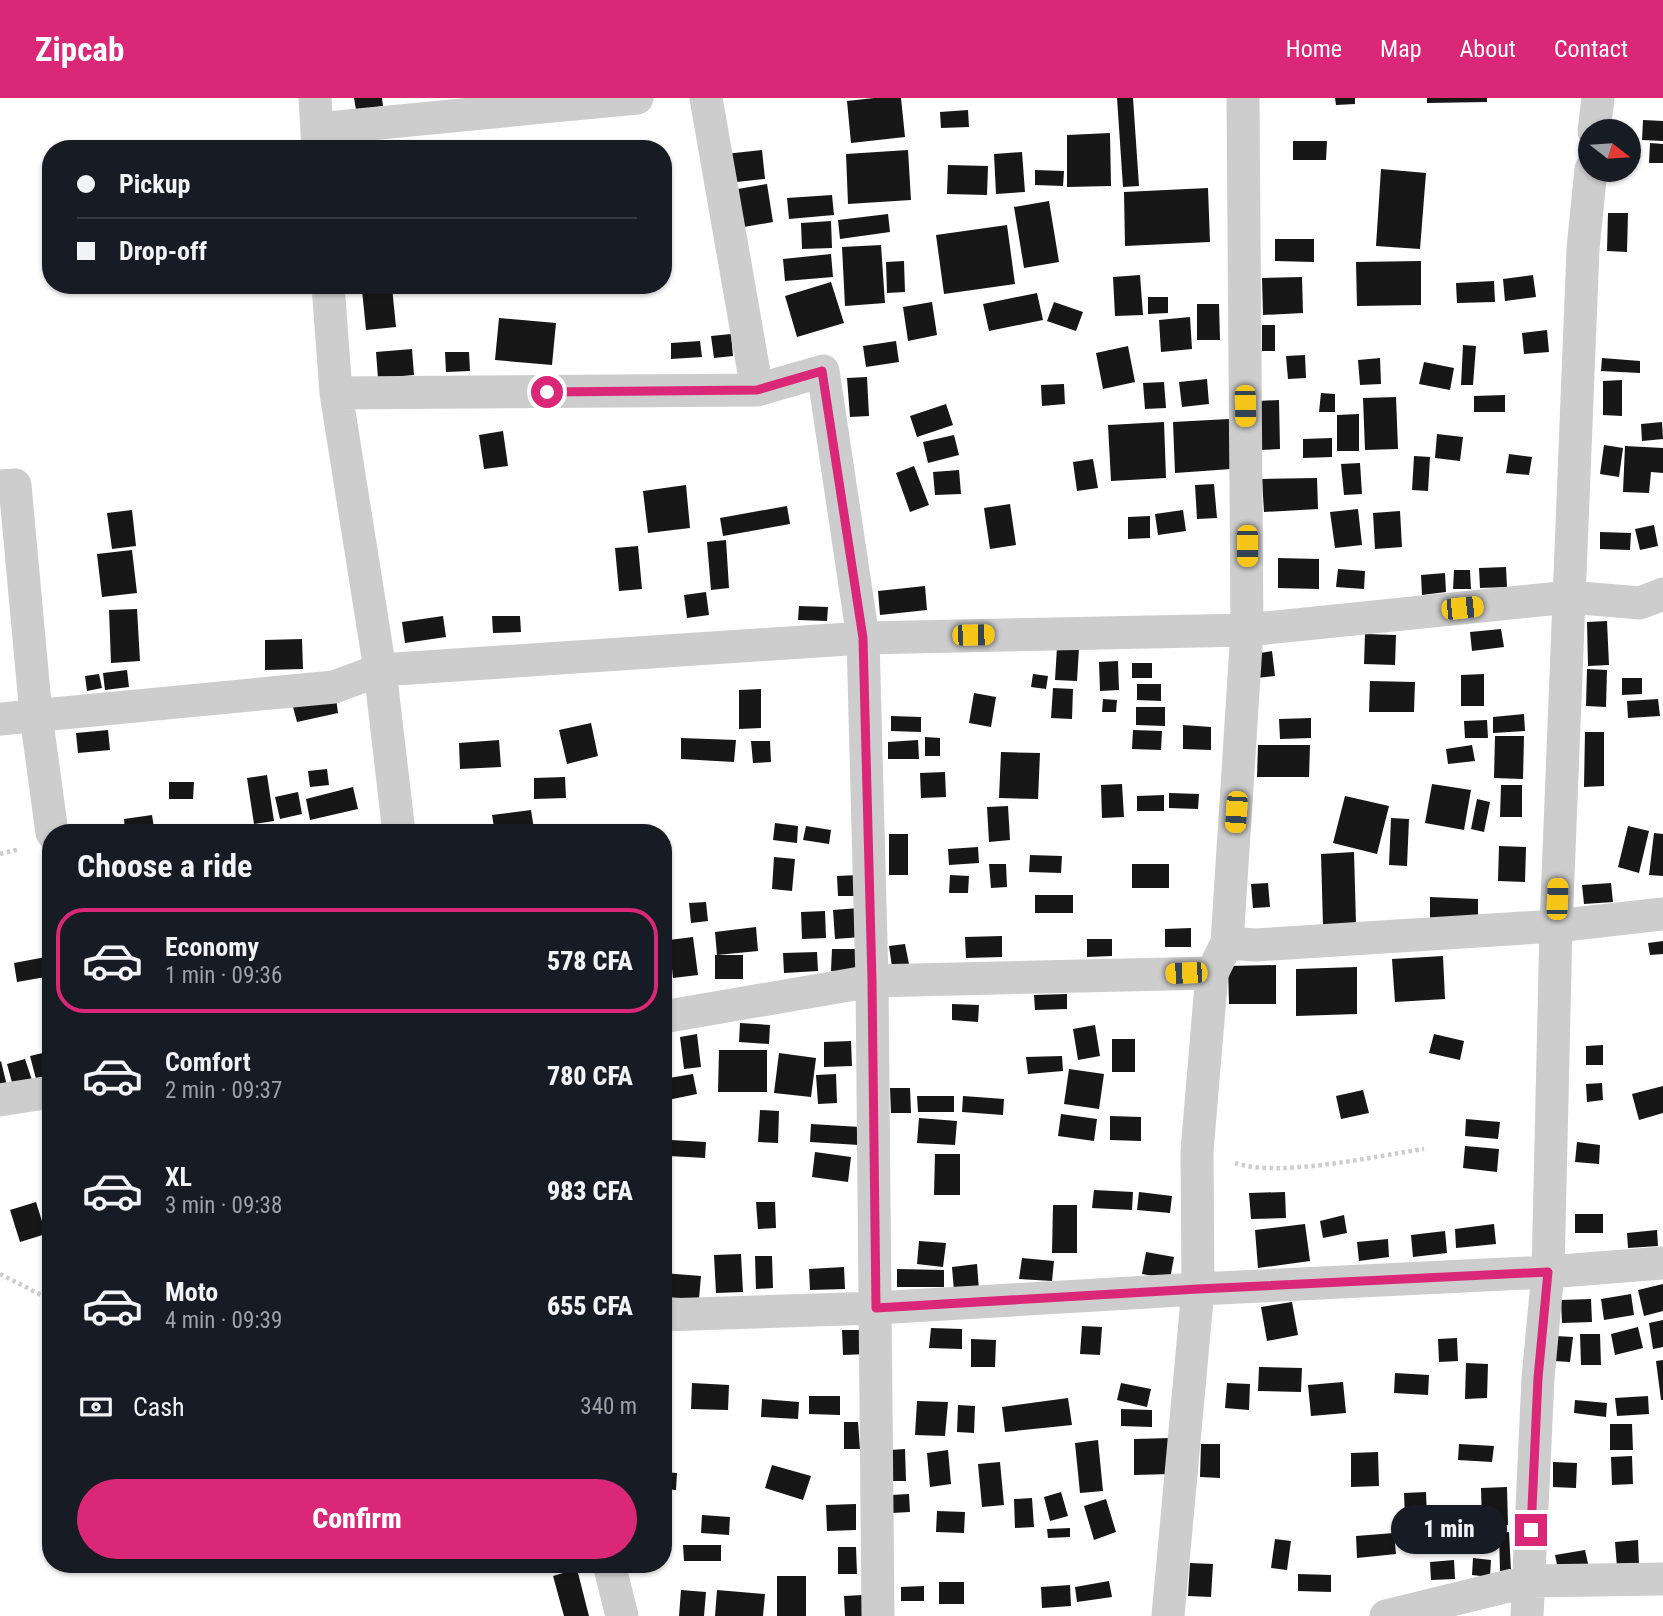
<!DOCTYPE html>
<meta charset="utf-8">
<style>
body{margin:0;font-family:"Roboto Condensed",sans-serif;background:#242831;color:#f1f3f6;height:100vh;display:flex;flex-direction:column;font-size:26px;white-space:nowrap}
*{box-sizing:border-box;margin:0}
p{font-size:23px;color:#9ea1a6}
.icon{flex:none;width:38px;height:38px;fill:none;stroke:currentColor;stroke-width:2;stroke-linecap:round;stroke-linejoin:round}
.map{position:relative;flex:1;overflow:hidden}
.details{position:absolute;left:42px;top:726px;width:630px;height:749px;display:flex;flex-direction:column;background:#171b24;border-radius:28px;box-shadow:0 2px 5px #0004}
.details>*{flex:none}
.guide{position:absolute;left:42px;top:42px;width:630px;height:154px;border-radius:28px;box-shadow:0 2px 5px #0004;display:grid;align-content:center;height:154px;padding:0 35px;background:#171b24}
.needle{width:46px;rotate:107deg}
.tools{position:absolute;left:1578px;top:21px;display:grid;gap:14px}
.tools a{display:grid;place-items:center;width:63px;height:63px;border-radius:50%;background:#171b24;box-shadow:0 2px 5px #0004;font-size:35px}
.end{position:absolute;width:32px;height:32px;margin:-16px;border:9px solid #db2777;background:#fff;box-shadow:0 0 0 4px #fff}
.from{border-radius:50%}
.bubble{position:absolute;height:49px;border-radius:24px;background:#171b24;box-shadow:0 2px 5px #0004;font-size:23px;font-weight:800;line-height:49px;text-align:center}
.car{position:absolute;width:21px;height:42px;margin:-21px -10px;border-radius:9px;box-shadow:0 0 5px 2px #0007;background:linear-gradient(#f5c518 24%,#345 0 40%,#f5c518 0 76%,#345 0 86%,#f5c518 0)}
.guide b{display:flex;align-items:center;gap:24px;height:66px;font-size:26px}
.guide b+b{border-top:2px solid #363941}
.guide i{width:18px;height:18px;background:#f1f3f6}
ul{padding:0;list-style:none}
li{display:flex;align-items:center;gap:21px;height:105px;margin:0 14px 10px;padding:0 21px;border:4px solid transparent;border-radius:28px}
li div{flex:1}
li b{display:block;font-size:26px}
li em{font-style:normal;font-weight:800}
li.current{border-color:#db2777}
li>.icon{width:63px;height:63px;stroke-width:1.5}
h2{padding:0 35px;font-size:32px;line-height:84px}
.pay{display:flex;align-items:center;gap:18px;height:77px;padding:0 35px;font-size:26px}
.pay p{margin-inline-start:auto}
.primary-button{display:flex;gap:14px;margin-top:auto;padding:14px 35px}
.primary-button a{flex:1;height:80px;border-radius:42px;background:#db2777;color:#fff;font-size:28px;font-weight:800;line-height:80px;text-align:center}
header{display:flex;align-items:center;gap:42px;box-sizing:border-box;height:98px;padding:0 35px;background:#db2777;color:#fff}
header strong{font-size:33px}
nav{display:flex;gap:38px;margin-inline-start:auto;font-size:24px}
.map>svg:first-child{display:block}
</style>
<header>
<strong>Zipcab</strong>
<nav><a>Home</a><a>Map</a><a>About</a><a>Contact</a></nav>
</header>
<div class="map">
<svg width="1663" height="1518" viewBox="0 0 1663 1518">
<rect width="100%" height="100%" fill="#fff"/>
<path fill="#171717" d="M354,0H382L383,8L356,12Z
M874,0H901L905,39L851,45L847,3Z
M1117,0H1133L1139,88L1123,89Z
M1335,0H1355V6L1336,7Z
M1427,0H1487V4L1427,5Z
M968,12L969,29L941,30L940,14Z
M1643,22L1663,23V43L1642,42Z
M1110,35L1111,88L1067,89V37Z
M1293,43H1327L1326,62H1293Z
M1650,45L1663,46V65H1649Z
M762,52L765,81L727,85L725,56Z
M908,52L911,102L848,106L846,56Z
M1022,54L1025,94L996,96L994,56Z
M948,67L988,68L987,97L947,96Z
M1381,71L1426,75L1420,151L1376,148Z
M1035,72L1064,73L1063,88L1035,87Z
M767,86L773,124L738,130L732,92Z
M1208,90L1210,144L1125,148L1124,94Z
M832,97L834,117L789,121L787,100Z
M1049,103L1059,164L1024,170L1014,109Z
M1608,115H1628L1627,154L1607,153Z
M888,116L890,134L840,141L838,122Z
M831,123L832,150L802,151L801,125Z
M1007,127L1015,186L944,196L936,137Z
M1275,141H1314V164L1275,163Z
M881,147L885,205L845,208L842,149Z
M831,156L833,179L785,183L783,161Z
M904,163L905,194L887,195L886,164Z
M1421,163V207L1357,208L1356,164Z
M1140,177L1143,217L1115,218L1113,179Z
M1533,177L1536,199L1505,203L1503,181Z
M1302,179L1303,215L1263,217L1262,180Z
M1494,183L1495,204L1457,205L1456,185Z
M831,184L844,225L797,239L785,198Z
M392,189L396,229L366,232L362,192Z
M1037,195L1043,222L989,233L983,206Z
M1148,199H1168V215L1148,216Z
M932,204L937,237L908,243L903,209Z
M1054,204L1083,214L1076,233L1047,223Z
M1197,206H1219L1220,242H1197Z
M1190,219L1192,251L1161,254L1159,222Z
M499,220L556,225L552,267L495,262Z
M1262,227H1275V253H1262Z
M1547,232L1549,254L1524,256L1522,235Z
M731,236L733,258L714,260L711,238Z
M700,243L702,259L671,261V245Z
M896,243L899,264L866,269L863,248Z
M1463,247L1476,248L1473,287H1461Z
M1128,248L1135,284L1103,291L1096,255Z
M412,251L414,277L378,280L376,254Z
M445,254H469L470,273L446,274Z
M1305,257L1306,280L1288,281L1286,258Z
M1380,260L1381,286L1360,287L1358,262Z
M1602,260L1640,263V275L1601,273Z
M1424,264L1454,270L1450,292L1419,286Z
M867,279L869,318L850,319L847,280Z
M1207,281L1209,306L1182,309L1179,284Z
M1622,282V318L1603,317V283Z
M1164,284L1166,310L1145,311L1143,285Z
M1064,286L1065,306L1042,308L1041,287Z
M1321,295L1335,296V314H1319Z
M1505,297V314H1474V298Z
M1396,299L1398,351L1365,352L1363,300Z
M1279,302L1280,351L1260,352L1258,303Z
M946,306L953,327L917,339L910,318Z
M1359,316V353H1337V317Z
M1229,321L1231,371L1175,375L1173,324Z
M1164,324L1166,380L1111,383L1108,327Z
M1662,324L1663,341L1642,343L1641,326Z
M503,333L508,368L484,371L479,337Z
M1437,336L1463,339L1460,363L1435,360Z
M954,337L959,357L928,365L923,344Z
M1332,340V359L1303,360V341Z
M1604,347L1623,350L1619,379L1600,376Z
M1625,348L1663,350V375L1651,374L1649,395L1623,394Z
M1509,356L1532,359L1529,377L1506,375Z
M1414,358L1430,359L1428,393L1412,392Z
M1093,361L1098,390L1077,393L1073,364Z
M1360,365L1362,396L1344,397L1341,366Z
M914,368L929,407L910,414L896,375Z
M959,372L961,396L935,397L933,374Z
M1317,380L1318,411L1264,414L1262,381Z
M1214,386L1217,420L1197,421L1195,387Z
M686,387L690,430L648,435L643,393Z
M1010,406L1016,447L990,451L984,410Z
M787,408L790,426L723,438L720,420Z
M1358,411L1362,447L1335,450L1330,414Z
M132,412L136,448L112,451L107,415Z
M1183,412L1186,433L1158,437L1155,416Z
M1400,413L1402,449L1375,451L1373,415Z
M1150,418V440L1128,441V419Z
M1654,427L1658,448L1640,452L1635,431Z
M1600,434L1631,435L1630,452L1600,451Z
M726,442L729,490L711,492L707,444Z
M638,448L642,491L619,493L615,450Z
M132,452L137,495L102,499L97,456Z
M1278,460L1319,461V491L1278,490Z
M1506,469L1507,489L1480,490L1479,470Z
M1338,471L1365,473L1364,491L1336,489Z
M1454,472H1470L1471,491H1453Z
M1445,475L1446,494L1422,497L1421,477Z
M925,488L927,512L880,517L878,493Z
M706,494L709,517L687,520L684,497Z
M799,508L828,509L827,523L798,522Z
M137,511L140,563L111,565L109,512Z
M443,518L446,539L405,545L402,524Z
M492,518H520L521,534L493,535Z
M1607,523L1609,567L1588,568L1587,524Z
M1501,531L1504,549L1472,553L1470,534Z
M1365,536L1396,537L1395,567L1364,566Z
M302,541L303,571L265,572V542Z
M1057,549L1079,550L1077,583L1055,582Z
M1272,553L1275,578L1257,580L1255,556Z
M1118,563L1119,592L1100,593L1099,564Z
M1132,565H1152V580H1132Z
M1587,571L1607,572L1606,609L1586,608Z
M127,572L129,589L105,592L103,575Z
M99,576L102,590L87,593L85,578Z
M1033,576L1048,578L1046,591L1031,589Z
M1484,576V608H1461V577Z
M1622,580H1642V596L1622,597Z
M1370,583L1415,584L1414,614H1369Z
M1137,586H1161V603L1137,602Z
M1053,590L1073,591L1072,621L1051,620Z
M761,591V630L739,631V592Z
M974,595L996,599L991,629L969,625Z
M336,600L338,615L297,624L293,609Z
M1103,601L1117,602L1116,614H1102Z
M1658,601L1660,618L1628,620L1627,603Z
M1136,609H1165V628L1136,627Z
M1524,616L1525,633L1493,635V619Z
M891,618L921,619V634L891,633Z
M1311,620V640L1280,641L1279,621Z
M1487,622L1488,640H1465L1464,623Z
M591,625L598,658L567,666L559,632Z
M1183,627L1211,629V652L1183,651Z
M108,632L110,652L78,655L76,635Z
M1133,632L1162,633L1161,652L1132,651Z
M1585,634H1604V688L1584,689Z
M1495,638H1524L1523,681L1494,680Z
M925,639L940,640V658H925Z
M681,640L736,642L734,664L681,661Z
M499,642L501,669L460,671L459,645Z
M918,642L919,661H888V644Z
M751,643H770L771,664L753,665Z
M1258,647H1310L1309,679H1257Z
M1472,647L1475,663L1448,666L1446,651Z
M1001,654L1040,655L1038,701L999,700Z
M327,671L329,687L310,689L308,673Z
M945,674L946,699L921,700L920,675Z
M267,677L274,723L254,726L247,680Z
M565,679L566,700L534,701V680Z
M169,684H194L193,701H169Z
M1122,686L1124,719L1102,720L1101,687Z
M1432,686L1471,692L1464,732L1425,725Z
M1501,687H1522V719H1500Z
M353,689L358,711L310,722L306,701Z
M298,694L302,716L280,721L275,699Z
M1169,695L1199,696L1198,711L1169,710Z
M1164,697V713H1137V698Z
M1345,698L1389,708L1377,756L1333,745Z
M1477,701L1490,704L1484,734L1471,731Z
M1008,708L1010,742L989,744L987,709Z
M531,712L534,731L495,735L492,717Z
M152,717L154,730L125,733L124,721Z
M1391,720L1409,721L1407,768L1389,767Z
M775,725L798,728L797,745L773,742Z
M806,728L831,732L829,746L803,742Z
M1628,728L1649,733L1639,775L1618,769Z
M1654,735L1663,736V778L1649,777Z
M889,736H908V777H889Z
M1499,748L1526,749L1525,784L1498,783Z
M978,749L979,765L949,767L948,751Z
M1354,754L1356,826L1323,828L1321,756Z
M1030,757L1062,758L1061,775L1029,774Z
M774,759L795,761L792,793L772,791Z
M989,766H1006L1007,789L991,790Z
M1132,766H1169V790H1132Z
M858,777V798H838L837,778Z
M950,777L969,778L968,795H949Z
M1268,785L1270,809L1253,810L1251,786Z
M1611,785L1613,804L1584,806L1582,787Z
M1035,797H1073V815H1035Z
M1430,799L1478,801V824L1430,823Z
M706,804L708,823L691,825L689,805Z
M859,810L861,839L835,841L833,812Z
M825,813L826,840L802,841L801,814Z
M756,829L758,853L717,857L715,834Z
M1191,830V849H1165V831Z
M1002,838V859L966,860L965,839Z
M693,839L698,877L673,880L669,842Z
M1087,841H1112V858L1087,859Z
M1663,843V856L1650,857L1648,845Z
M905,846L909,866L892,869L889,848Z
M832,851H857V874L831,873Z
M817,854L818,873L784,875L783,855Z
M715,857H743V881H715Z
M51,858V878L17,884L14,865Z
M1443,858L1445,901L1395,904L1392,861Z
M1276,867V906H1229L1228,868Z
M1357,869V916L1296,918V871Z
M1067,896V911L1035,912L1034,897Z
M952,906L979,907L978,924L952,922Z
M740,925L770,927L769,946L739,944Z
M1095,927L1100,958L1078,962L1073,931Z
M697,936L701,969L684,971L680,939Z
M1434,936L1464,943L1460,962L1429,955Z
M1112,941H1135V974H1112Z
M851,943L852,968L824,969V944Z
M1603,947V967H1586V948Z
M719,952H767V994H718Z
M51,953V977L36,981L30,958Z
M779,955L816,960L811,999L774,995Z
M1062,958L1063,973L1028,976L1026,959Z
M25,961L32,982L13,988L7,966Z
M1,963L7,988L0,990V964Z
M1069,971L1104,976L1099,1011L1064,1006Z
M693,976L697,996L663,1003V981Z
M836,976L837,1005L818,1006L816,977Z
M1602,985L1603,1002L1587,1004L1586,986Z
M1663,988V1015L1639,1022L1632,996Z
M890,990H910L911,1015H891Z
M1363,992L1369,1015L1341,1021L1336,998Z
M917,998H954V1014H918Z
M963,998L1004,1001L1003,1017L962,1014Z
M760,1012L779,1013L778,1045L758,1044Z
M1061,1016L1097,1021L1094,1043L1058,1038Z
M1110,1018L1141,1019V1043L1110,1042Z
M919,1020L957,1023L955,1047L917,1045Z
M1466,1021L1500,1024L1498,1041L1465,1038Z
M811,1026L860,1029L859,1047L810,1044Z
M671,1042L706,1044L705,1060L669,1058Z
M1577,1044L1600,1047L1599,1066L1575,1064Z
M1465,1048L1499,1051L1497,1074L1463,1070Z
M815,1054L851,1059L848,1084L812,1079Z
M935,1056H960V1097H934Z
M1094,1092L1133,1094L1132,1112L1092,1110Z
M1139,1094L1172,1098L1170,1115L1137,1112Z
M1285,1094L1286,1120L1251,1121L1249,1095Z
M36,1104L46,1136L20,1144L10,1112Z
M756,1104H775L776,1130L758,1131Z
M1053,1107H1077V1155H1052Z
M1575,1116H1603V1135H1575Z
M1344,1117L1347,1135L1323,1140L1320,1123Z
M1305,1126L1310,1163L1258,1170L1255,1132Z
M1494,1126L1496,1146L1456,1150L1455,1131Z
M1657,1132L1658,1148L1628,1150L1627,1135Z
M1445,1133L1447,1155L1413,1159L1411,1137Z
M1388,1141L1389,1159L1359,1163L1357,1144Z
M919,1143L946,1145L943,1169L917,1166Z
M1146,1154L1174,1159L1170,1181L1142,1176Z
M741,1156L743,1194L716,1195L714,1157Z
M755,1158H772L773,1190L756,1191Z
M1022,1160L1054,1163L1052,1183L1019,1181Z
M977,1166L979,1192L954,1193L952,1169Z
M844,1169L845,1191L810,1192L809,1171Z
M897,1171L944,1172V1189H897Z
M663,1175L701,1178L699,1201L663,1199Z
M1663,1186V1213L1644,1218L1638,1192Z
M1631,1196L1634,1217L1604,1222L1601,1201Z
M1591,1201L1592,1224L1562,1225L1561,1202Z
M1292,1204L1298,1237L1267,1243L1261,1209Z
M1663,1222V1249L1653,1251L1649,1225Z
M1082,1228L1102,1229L1100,1257L1080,1256Z
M1638,1229L1643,1250L1615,1257L1611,1236Z
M931,1230L962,1231V1251L929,1250Z
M842,1232H868V1256L843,1257Z
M1580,1236H1600L1601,1267H1581Z
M1556,1238L1573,1239L1570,1264L1554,1263Z
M1457,1240L1458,1263L1439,1264L1438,1241Z
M971,1241L996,1242L995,1269H971Z
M1663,1262V1302H1661L1656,1263Z
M1466,1265L1488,1266L1487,1300L1465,1301Z
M1259,1269L1302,1270L1301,1294L1258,1293Z
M1395,1275L1429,1277L1428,1297L1394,1295Z
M1343,1284L1346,1315L1311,1318L1308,1287Z
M692,1285L729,1287L728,1312L691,1311Z
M1121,1285L1151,1291L1147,1309L1117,1302Z
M1227,1285L1250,1286L1249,1312L1225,1310Z
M809,1298H840V1317L809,1316Z
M1648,1298L1649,1316L1617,1318L1615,1300Z
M1068,1300L1072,1327L1005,1334L1002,1309Z
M762,1301L799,1304L798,1321L761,1319Z
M1575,1302L1607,1305L1606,1319L1574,1315Z
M917,1303L948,1304L945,1338L915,1337Z
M958,1307L975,1308L974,1335L957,1334Z
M1121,1311L1152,1312V1329L1121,1328Z
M844,1324H858L860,1351H844Z
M1610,1326H1632L1633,1352H1610Z
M1171,1340V1376L1134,1377V1341Z
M1098,1342L1103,1393L1080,1395L1075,1345Z
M1201,1346H1220V1380L1200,1379Z
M1459,1346L1494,1348L1492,1364L1458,1362Z
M905,1351L906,1383H891L890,1352Z
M948,1352L951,1386L930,1389L927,1355Z
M1378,1354L1379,1388L1351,1389V1355Z
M1632,1358L1633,1386L1612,1387L1611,1359Z
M1000,1364L1004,1407L982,1409L978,1366Z
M1553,1364L1577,1365L1576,1390L1553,1389Z
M772,1367L811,1378L803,1402L765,1390Z
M663,1374L677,1375L676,1392L663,1391Z
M1507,1389L1508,1427L1482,1428L1481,1390Z
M1061,1394L1068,1418L1050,1423L1044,1399Z
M1426,1394L1427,1420L1405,1421L1404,1395Z
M909,1396L910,1414L892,1415L891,1397Z
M1032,1400L1034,1429L1015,1430L1014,1401Z
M1106,1401L1116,1434L1094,1442L1084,1408Z
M856,1406V1432L827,1433L826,1407Z
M937,1413L965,1414L964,1435L936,1434Z
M702,1417L730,1419L729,1437L701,1435Z
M1405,1426L1426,1427V1447L1405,1446Z
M1070,1430V1439L1048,1440L1047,1431Z
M1509,1434L1511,1473H1500L1499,1435Z
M1394,1435L1396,1456L1357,1460L1356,1438Z
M1275,1441L1291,1443L1287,1472L1271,1470Z
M1638,1442L1639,1468L1617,1469L1615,1444Z
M683,1447H721V1463H684Z
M838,1449H856L857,1476H838Z
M1585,1452L1589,1470L1559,1476L1555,1457Z
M1473,1460L1491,1462L1490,1479L1472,1477Z
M1454,1462L1455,1481L1431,1482L1430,1464Z
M1190,1465L1213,1466L1211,1499L1188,1498Z
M577,1471L589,1518H564L553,1478Z
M1298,1476L1331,1477V1494L1298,1493Z
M777,1478H806V1518H777Z
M1109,1483L1112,1499L1077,1504L1075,1489Z
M939,1484H964V1506H939Z
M1070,1487L1071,1508L1042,1510L1041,1489Z
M924,1488V1503H901V1489Z
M681,1492L706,1494L704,1518H679Z
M717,1492L765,1496L763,1518H715Z
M863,1497V1518H845L844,1498Z"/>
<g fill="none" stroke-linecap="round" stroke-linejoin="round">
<path stroke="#cdcdcd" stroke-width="4.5" stroke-dasharray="3.5 3.5" stroke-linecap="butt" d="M0,756L20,751
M1235,1065C1280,1080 1375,1058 1424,1051
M0,1176L51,1202"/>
<path stroke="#cdcdcd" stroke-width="33" d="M315,0L318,51
M706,0L757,292
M317,31L637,0
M1594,33L1598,0
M328,187L336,295L380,572L399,735
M336,295L757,292L823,273L863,540L872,883L878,1518
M0,388L15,387L36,617L52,735
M0,621L334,589L380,572L863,540L1247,532L1569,499L1640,505L1663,496
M1227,845L1247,532L1243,0
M663,919L872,883L1212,875L1227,845L1256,847L1556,828L1663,816
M0,1002L51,994
M663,1217L876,1210L1198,1191L1548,1174L1663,1165
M609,1466L622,1518
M1168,1518L1198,1191L1197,1053L1212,875
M1386,1518L1529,1483L1663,1481
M1527,1518L1538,1280L1548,1174L1556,828L1583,151L1591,71"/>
</g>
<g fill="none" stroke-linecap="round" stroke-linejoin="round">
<path stroke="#db2777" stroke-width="9" d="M547,294L757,292L822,273L863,540L872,883L876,1210L1198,1191L1548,1174L1538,1280L1531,1432"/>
</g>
</svg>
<div class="tools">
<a><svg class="needle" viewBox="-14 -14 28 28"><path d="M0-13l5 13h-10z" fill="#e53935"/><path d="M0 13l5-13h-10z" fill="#9ea1a6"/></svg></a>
</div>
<i class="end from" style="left:547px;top:294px"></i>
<i class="end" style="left:1531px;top:1432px"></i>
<div class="bubble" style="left:1391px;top:1407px;width:116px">1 min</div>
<i class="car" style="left:1245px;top:308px;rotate:179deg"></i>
<i class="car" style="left:1247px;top:448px;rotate:180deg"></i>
<i class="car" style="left:1462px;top:510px;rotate:84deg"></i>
<i class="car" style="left:973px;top:537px;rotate:89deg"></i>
<i class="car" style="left:1236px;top:714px;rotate:184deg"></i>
<i class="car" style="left:1557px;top:801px;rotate:2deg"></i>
<i class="car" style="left:1186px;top:875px;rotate:268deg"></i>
<div class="guide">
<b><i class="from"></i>Pickup</b>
<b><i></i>Drop-off</b>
</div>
<section class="details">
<h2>Choose a ride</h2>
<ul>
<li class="current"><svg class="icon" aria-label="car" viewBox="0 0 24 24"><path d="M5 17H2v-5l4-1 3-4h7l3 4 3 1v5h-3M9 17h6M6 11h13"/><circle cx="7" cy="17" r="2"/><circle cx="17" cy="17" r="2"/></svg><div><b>Economy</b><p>1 min · 09:36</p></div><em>578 CFA</em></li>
<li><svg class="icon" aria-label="car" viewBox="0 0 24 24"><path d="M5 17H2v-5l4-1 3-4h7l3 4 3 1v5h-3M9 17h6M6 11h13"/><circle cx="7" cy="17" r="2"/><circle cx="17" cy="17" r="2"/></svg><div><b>Comfort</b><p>2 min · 09:37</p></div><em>780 CFA</em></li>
<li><svg class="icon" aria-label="car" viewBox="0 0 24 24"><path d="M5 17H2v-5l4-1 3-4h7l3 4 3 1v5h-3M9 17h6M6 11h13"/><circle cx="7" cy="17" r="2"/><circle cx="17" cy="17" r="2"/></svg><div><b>XL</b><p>3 min · 09:38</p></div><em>983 CFA</em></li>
<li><svg class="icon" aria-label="car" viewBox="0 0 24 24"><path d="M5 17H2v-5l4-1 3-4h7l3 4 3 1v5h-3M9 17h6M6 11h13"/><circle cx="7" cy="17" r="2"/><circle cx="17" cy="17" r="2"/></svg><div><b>Moto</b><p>4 min · 09:39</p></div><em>655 CFA</em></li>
</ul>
<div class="pay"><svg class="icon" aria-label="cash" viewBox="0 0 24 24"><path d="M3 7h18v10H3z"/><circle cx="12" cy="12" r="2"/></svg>Cash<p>340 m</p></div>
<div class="primary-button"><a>Confirm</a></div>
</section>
</div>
